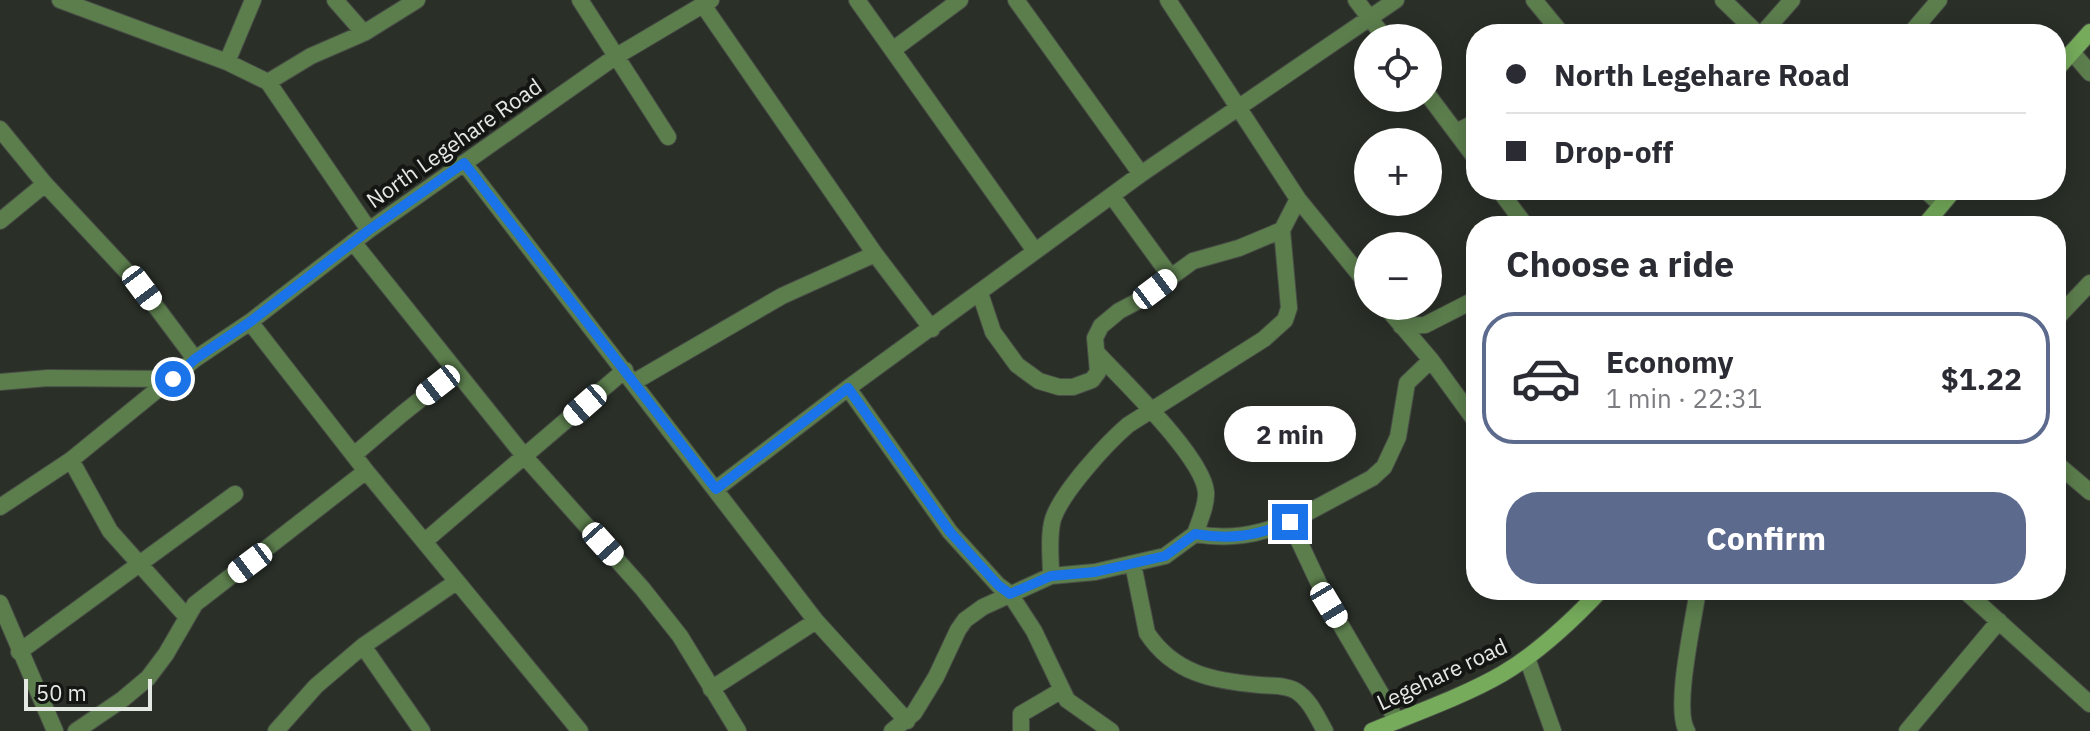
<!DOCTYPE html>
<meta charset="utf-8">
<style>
body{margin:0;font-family:"IBM Plex Sans",sans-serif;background:#f2f2f3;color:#2b2b33;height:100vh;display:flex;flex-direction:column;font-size:30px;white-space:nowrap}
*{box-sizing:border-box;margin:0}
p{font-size:26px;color:#7c7c81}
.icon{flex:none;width:44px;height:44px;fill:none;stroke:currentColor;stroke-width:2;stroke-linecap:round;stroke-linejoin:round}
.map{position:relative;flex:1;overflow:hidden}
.side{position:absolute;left:1466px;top:216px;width:600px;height:384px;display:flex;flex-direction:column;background:#fff;border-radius:32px;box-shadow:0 4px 20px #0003}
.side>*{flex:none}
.guide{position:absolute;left:1466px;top:24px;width:600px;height:176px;border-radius:32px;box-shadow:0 4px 20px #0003;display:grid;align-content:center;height:176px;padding:0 40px;background:#fff}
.tools{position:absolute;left:1354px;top:24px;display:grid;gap:16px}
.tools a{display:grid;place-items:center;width:88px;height:88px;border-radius:50%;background:#fff;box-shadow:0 4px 20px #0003;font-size:40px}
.scale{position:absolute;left:24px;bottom:20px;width:128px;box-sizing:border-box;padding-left:8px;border:4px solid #e5e9e4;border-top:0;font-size:22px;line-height:28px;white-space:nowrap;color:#e5e9e4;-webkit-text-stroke:6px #141613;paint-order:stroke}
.end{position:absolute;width:36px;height:36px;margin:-18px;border:10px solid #1a73e8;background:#fff;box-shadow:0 0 0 4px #fff}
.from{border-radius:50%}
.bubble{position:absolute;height:56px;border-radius:28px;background:#fff;box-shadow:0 4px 20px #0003;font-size:26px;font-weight:800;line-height:56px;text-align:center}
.car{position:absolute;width:24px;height:48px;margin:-24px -12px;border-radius:10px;box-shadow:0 0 6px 2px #0007;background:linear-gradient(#fff 24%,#345 0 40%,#fff 0 76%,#345 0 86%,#fff 0)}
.guide b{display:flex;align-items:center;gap:28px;height:76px;font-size:30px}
.guide b+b{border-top:2px solid #e1e1e2}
.guide i{width:20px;height:20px;background:#2b2b33}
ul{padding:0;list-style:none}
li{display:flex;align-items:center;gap:24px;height:132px;margin:0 16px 12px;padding:0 24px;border:4px solid transparent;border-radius:32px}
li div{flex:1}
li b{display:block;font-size:30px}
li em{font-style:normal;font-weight:800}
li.current{border-color:#5c6a8e}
li>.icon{width:72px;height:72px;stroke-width:1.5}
h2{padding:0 40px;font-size:36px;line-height:96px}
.action{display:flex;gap:16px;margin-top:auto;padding:16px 40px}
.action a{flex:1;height:92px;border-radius:32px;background:#5c6a8e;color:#fff;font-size:32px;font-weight:800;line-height:92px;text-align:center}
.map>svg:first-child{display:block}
</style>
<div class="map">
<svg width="2090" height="731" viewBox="0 0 2090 731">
<rect width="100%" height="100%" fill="#2a2f28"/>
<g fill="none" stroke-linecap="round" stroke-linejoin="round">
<defs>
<path id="minor" d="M60,0L227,62L268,82L369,230
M335,0L364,33
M580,0L668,137
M857,0L1035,251
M1016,0L1141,174
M1168,0L1298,199L1368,285
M1356,0L1385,38
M1534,0L1562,34
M1723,0L1758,34
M703,5L875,254L932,329
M1762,34L1792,0
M1910,34L1939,0
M894,49L960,0
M2072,52L2090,73
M227,62L253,0
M268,82L311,56L364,33L417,0
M1428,95L1476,159
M0,129L45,184L142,288L195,359
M1456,132L1476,122
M464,163L816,621L907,721
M1499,190L1526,226
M1925,190L1941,205
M1112,196L1171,277
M0,221L45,184
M353,242L525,457L642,588L680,636L738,731
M980,293L993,332L1017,365L1039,381L1059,387H1073L1092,380L1098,372L1095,338L1101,326L1119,311L1138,301L1193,261L1239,248L1282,230
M1385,306L1431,360L1476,422
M2056,319L2090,283
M250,322L366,471L580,731
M1401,326L1425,325L1476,299
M1098,354C1123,381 1203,457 1206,492C1207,505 1199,522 1195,534
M0,382L48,378L173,379
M634,382L782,296L875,254
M848,388L950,532L998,585L1010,594L1034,631L1067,700L1111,731
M355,454L402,414L456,371
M71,460L110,531L186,616
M2056,463L2090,492
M716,489L848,388L1141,174L1396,0
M0,507L71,460L195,359L250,322L369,230L615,57L711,0
M425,541L625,370
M1133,564L1147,633C1174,674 1214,681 1260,685C1272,686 1286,685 1296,691C1310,700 1317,717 1325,731
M1051,576C1051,559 1048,536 1053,519C1062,492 1106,444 1128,425L1264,339L1285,320L1289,308L1282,230L1298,199
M1964,590L2090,704
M0,603L55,731
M363,646L422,731
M19,652L235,494
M1527,658L1553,731
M711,689L816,621
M1397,721L1329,605L1290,522L1372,478L1384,467L1398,437L1407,383L1431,360
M76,731L123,699L148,678L166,654L195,604L366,471
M276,731L316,686L363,646L456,582
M892,731L914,713L936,677L958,630L965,620L983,607L1051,576L1095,572L1165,556L1195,534C1230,540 1257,535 1290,522
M1021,731V714L1062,690
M1687,731C1673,709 1694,619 1698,590
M1907,731L1999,621"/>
<path id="secondary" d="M2056,70L2090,32
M1924,226L1954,190
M1372,731C1413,714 1464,696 1502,674C1539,652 1572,621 1601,590"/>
</defs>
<use href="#minor" stroke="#484d46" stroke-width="18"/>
<use href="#secondary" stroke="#484d46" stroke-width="18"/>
<use href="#minor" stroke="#5c7e4d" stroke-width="16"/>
<use href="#secondary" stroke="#75ab5b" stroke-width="16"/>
</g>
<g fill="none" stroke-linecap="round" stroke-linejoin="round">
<path stroke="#1a73e8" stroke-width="10" d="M173,379L195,359L250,322L369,230L464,163L716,489L848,388L950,532L998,585L1010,594L1051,576L1095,572L1165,556L1195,534C1230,540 1257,536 1290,522"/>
</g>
<g text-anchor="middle" stroke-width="8" stroke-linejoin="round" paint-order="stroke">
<g font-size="22" fill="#e5e9e4" stroke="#141613">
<text transform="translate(454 143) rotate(-35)" y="8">North Legehare Road</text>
<text transform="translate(1442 674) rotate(-25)" y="8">Legehare road</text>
</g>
</g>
</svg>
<div class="tools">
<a><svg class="icon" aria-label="locate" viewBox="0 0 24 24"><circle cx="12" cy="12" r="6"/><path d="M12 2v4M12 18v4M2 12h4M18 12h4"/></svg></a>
<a>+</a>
<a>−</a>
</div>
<div class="scale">50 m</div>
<i class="end from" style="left:173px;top:379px"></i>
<i class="end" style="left:1290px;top:522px"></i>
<div class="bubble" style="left:1224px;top:406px;width:132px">2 min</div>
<i class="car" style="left:142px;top:288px;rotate:143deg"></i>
<i class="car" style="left:1155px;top:289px;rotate:53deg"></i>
<i class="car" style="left:438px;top:385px;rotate:232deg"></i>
<i class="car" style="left:585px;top:405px;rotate:229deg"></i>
<i class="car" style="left:603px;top:544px;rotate:138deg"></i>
<i class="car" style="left:250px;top:563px;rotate:233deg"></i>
<i class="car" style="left:1329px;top:605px;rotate:149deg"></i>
<div class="guide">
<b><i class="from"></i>North Legehare Road</b>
<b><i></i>Drop-off</b>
</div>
<section class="side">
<h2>Choose a ride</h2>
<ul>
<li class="current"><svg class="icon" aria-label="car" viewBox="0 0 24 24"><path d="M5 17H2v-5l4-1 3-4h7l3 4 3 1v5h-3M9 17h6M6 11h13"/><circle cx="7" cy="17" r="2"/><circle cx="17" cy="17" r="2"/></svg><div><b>Economy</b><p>1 min · 22:31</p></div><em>$1.22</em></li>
</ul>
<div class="action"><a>Confirm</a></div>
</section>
</div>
